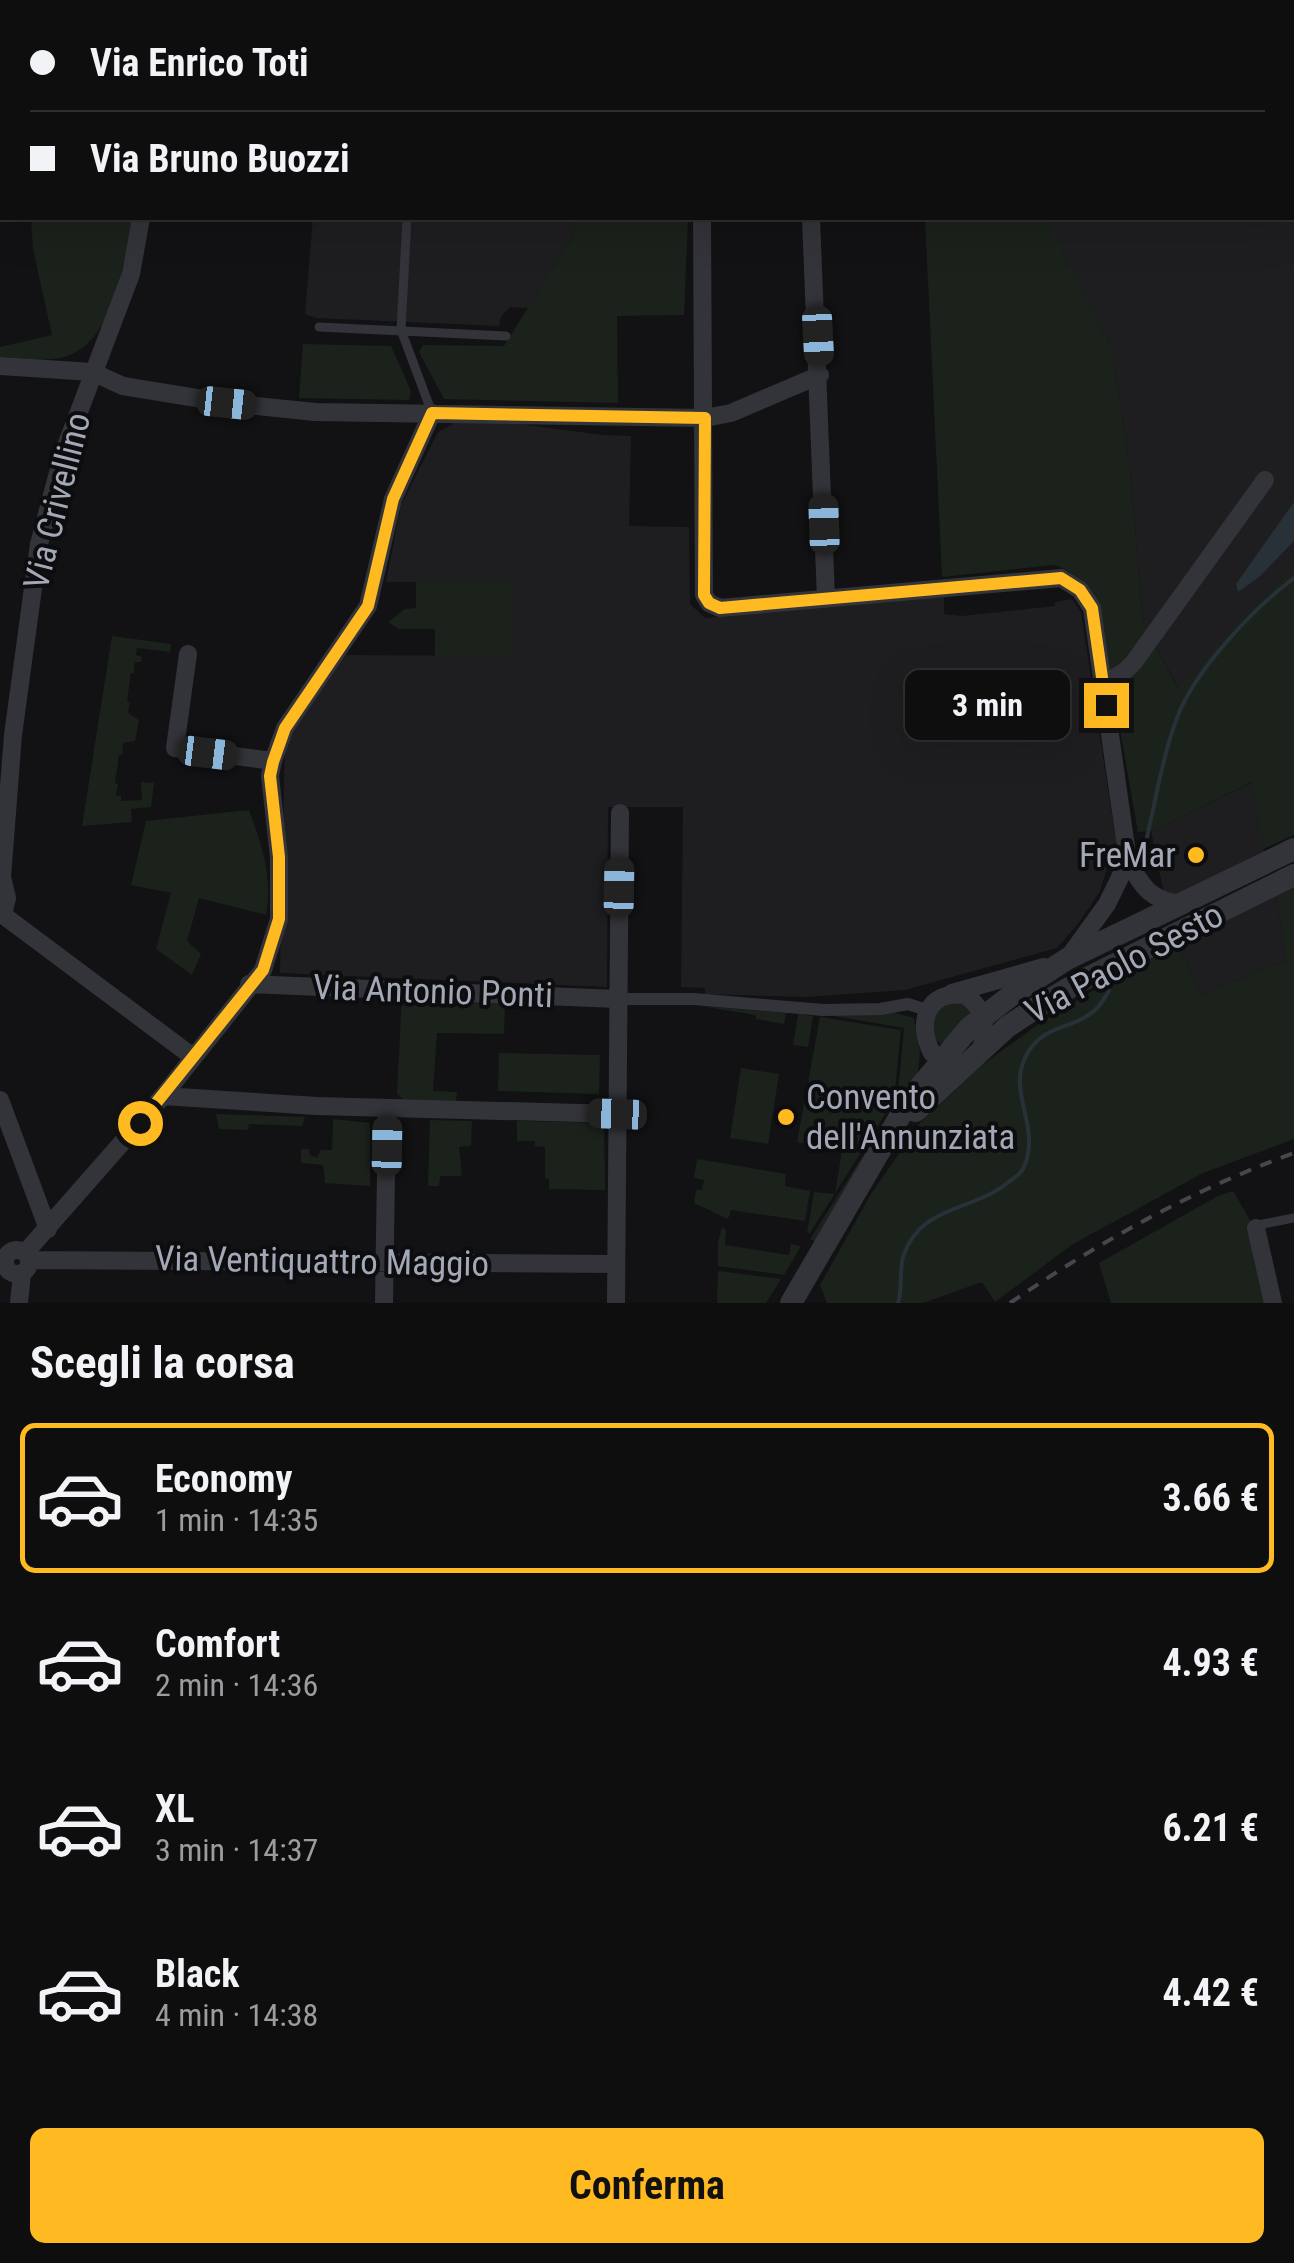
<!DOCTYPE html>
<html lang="it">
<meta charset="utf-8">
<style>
body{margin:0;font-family:"Roboto Condensed",sans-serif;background:#171718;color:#f1f3f6;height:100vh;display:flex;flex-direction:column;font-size:38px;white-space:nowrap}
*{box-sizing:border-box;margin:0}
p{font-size:32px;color:#9b9c9e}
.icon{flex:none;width:55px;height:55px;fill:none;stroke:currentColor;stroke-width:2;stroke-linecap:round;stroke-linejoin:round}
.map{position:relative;height:1303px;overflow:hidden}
.side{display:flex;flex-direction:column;background:#0e0e0f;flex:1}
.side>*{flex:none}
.banner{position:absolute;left:0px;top:0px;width:1295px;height:220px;box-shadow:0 10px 40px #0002,0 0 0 2px #2e2e2f;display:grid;align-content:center;height:220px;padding:0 30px;background:#0e0e0f}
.end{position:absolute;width:45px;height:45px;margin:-22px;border:12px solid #feba20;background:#111;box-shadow:0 0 0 5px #111}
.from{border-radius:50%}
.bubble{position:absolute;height:70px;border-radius:15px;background:#0e0e0f;box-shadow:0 10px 40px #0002,0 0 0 2px #2e2e2f;font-size:32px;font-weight:700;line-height:70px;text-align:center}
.car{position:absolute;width:30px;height:60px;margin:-30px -15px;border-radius:12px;box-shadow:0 0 8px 2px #0007;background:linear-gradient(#222 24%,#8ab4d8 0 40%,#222 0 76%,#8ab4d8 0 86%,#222 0)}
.banner b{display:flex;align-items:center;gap:35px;height:95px;font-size:38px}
.banner b+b{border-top:2px solid #2e2e2f}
.banner i{width:25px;height:25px;background:#f1f3f6}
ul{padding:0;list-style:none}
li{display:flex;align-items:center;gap:30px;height:150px;margin:0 20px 15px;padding:0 10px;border:5px solid transparent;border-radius:15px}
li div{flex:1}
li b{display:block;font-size:38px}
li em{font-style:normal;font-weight:700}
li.on{border-color:#feba20}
li>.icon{width:90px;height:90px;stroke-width:1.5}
h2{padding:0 30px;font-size:45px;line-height:120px}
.action{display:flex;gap:20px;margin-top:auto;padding:20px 30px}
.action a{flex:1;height:115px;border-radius:15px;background:#feba20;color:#111;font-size:40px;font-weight:700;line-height:115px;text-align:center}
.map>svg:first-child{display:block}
</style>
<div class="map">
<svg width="1294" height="1303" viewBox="0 0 1294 1303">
<rect width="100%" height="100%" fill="#121214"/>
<path fill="#1e1e21" d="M374,0H607L374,2Z
M936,0H1294V567L1179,689L1143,624L1131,480L1112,348L1046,221L1053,218H1292V2Z
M313,218H575L573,236L528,308L510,307L501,317L499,326L316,318L305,314Z
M455,423H512L602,435L631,436L629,526L689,527L690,604L705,618L944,595V614L962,616L1055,606V602L1072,599L1081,612L1116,842L1099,893L1077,925L1057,948L905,990L805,997L705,994V988L681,987L683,807H608L607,987L280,973L285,739L343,655L512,656V582H386L401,505L438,432Z
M1253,782L1265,859L1181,900L1165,898L1151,831Z
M1276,890L1286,961L1201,994L1176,940Z"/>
<path fill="#1a221b" d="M31,218H133C124,259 115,337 70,355C50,363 21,358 0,357V347L52,335L33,249Z
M575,218H688L684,315L617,316L618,403L444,399L419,352L423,345L504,346L573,236Z
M925,218H1053L1047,221L1112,348L1131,480L1143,624L1178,688L1294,567V835L1263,849L1252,782L1151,831L1138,832L1099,611C1088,589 1079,573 1054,565L942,577Z
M303,344L391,346L411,391L409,400L299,398Z
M416,582H512L513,656H435V629H399L388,622L405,609L416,608Z
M112,636L171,644L170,652L137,648L136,655L142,657L141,662H135L134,673H131L127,701L130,702L128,713L139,720L135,741L123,743L122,755H119L115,783L118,784L116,795L121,796V801L142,800L141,782L154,783L151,807L131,809L132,822L82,826Z
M249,810C262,846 273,876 266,915L199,898L187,941L201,954L192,975L156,949L171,893L131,885L146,821Z
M1294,881V1139L1203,1173L1073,1244L995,1302L982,1282L923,1303H827L820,1285L871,1194L920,1123L981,1066L1037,1025L1176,940L1201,994L1286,961L1276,890Z
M402,996L538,1004V1005L505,1009L504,1034L437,1033L433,1091L457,1092L456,1102H406L397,1094Z
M961,1000L975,1013L941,1044L932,1037L934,1006Z
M700,1006L786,1013L784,1024L756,1019V1015Z
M889,1011L914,1018L920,1052L918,1072L816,1242L810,1239L897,1102L904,1028L829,1015Z
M798,1014L813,1016L808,1047L793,1045Z
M820,1017L901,1030L894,1100L810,1233H807L814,1192L835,1194L842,1150L797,1142Z
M499,1053L600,1055L599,1094L498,1091Z
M741,1068L779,1074L768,1144L730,1138Z
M216,1114L305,1117L302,1126L249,1124L248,1130L219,1129Z
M333,1119L370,1123V1186L325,1183L323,1165L301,1163V1149H309L310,1155L317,1158L321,1150H332Z
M430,1120L472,1121L471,1146L459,1147L462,1176H440L439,1186H428Z
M517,1121L604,1123L605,1190L549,1189V1179L545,1178V1147L535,1146V1141H517Z
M697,1159L786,1174L785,1186L810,1191L805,1221L731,1210L728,1219L694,1203L696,1190H702L704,1180L694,1178Z
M1233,1191L1251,1222L1268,1303H1111L1099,1263L1218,1196Z
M722,1227L726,1230L725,1245L789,1255L791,1244L801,1246L784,1275L718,1266V1242Z
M718,1271L781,1279L766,1303H717Z"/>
<path fill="#283038" d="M1294,502V541L1259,577L1238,592L1236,584Z"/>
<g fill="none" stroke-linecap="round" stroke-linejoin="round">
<path stroke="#283038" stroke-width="4" d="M1147,837C1156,798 1163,755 1177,718C1194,671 1254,608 1294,578
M898,1303C903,1288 899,1271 903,1257C920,1205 970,1212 1006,1184C1012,1179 1020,1175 1023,1169C1043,1127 1006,1094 1026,1056C1042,1024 1073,1030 1095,1010C1101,1005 1105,997 1109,991"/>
<path stroke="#333439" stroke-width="9" d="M407,218L401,330L432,413
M319,327L506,336
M1256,1228L1263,1224L1294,1218"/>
<path stroke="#333439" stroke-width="12" d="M617,999H694L823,1010L880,1009L908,1004L927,1010"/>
<path stroke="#333439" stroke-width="18" d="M198,0L220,2
M165,2V0
M827,2L828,0
M141,218L131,274L63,454L39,544L13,735L2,877L7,898L3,915L193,1057
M702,218L704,595L709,603L720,608L1061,578L1080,590L1092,608L1128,861C1142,887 1151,901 1182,904
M811,218L826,599
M0,366L92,372L123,386L227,403L315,412L705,418L731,413L820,375
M188,654L175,748L273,761
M1103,684L1124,672L1134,662L1265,480
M1068,958L1107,904L1128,861
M249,984L617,999
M952,993L1044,967
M951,1063L932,1053C916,1023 927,990 965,995C986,1009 986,1027 981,1050
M163,1096L317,1106L617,1114
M0,1100L48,1229
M1256,1228L1273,1303
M5 1262a12 12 0 1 1 24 0a12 12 0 1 1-24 0Z
M25,1253L163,1096L263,970L279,919V857L270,776L273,761L285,728L368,606L393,499L432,413
M29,1260L616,1264
M19,1303L22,1273
M384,1303L387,1109
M616,1303L620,813"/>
<path stroke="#333439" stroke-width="22" d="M916,1111L1007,1027L1042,1004L1081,981L1294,875
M791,1303L910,1099L969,1028L1013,994L1067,959L1294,849"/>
<path stroke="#46474e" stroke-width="4" stroke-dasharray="12 10" stroke-linecap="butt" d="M1010,1303C1099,1242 1192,1190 1294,1153"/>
</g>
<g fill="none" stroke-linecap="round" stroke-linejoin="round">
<path stroke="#feba20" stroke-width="12" d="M140,1123L263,970L279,919V857L270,776L273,762L285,728L368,606L393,499L432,413L705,418L704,595L709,603L720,608L1061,578L1080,590L1092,608L1106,705"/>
</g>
<g fill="#feba20" stroke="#0d0d0f" stroke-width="4">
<circle cx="1196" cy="855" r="10"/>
<circle cx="786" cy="1117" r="10"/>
</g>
<g text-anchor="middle" stroke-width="8" stroke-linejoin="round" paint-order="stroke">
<g font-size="35" fill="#a2a8b5" stroke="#0d0d0f">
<text transform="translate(57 501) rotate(-76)" y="12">Via Crivellino</text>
<text transform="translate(1124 963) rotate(-28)" y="12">Via Paolo Sesto</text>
<text transform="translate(433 991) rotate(2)" y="12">Via Antonio Ponti</text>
<text transform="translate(322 1261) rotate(1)" y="12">Via Ventiquattro Maggio</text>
</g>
<g font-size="35" fill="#a2a8b5" stroke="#0d0d0f" text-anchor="end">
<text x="1176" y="867">FreMar</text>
<text x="806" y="1109" text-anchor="start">Convento<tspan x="806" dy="40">dell'Annunziata</tspan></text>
</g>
</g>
</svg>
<i class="end from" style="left:140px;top:1123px"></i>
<i class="end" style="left:1106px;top:705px"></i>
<div class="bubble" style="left:905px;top:670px;width:165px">3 min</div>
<i class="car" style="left:818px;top:336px;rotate:177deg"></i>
<i class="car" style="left:227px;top:403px;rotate:96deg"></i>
<i class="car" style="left:824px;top:524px;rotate:358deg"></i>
<i class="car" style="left:208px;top:753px;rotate:97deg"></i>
<i class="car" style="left:619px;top:887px;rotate:1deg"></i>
<i class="car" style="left:617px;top:1114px;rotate:272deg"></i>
<i class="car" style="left:387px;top:1146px;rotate:1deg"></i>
<div class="banner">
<b><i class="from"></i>Via Enrico Toti</b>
<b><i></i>Via Bruno Buozzi</b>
</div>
</div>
<section class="side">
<h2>Scegli la corsa</h2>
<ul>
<li class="on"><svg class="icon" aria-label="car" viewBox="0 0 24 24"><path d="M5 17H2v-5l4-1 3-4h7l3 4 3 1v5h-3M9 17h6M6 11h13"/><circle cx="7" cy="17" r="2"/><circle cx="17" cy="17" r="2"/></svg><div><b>Economy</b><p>1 min · 14:35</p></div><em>3.66 €</em></li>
<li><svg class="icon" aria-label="car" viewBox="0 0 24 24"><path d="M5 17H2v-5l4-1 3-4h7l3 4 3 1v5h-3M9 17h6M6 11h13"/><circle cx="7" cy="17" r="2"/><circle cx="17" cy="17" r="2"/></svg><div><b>Comfort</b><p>2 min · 14:36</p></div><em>4.93 €</em></li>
<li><svg class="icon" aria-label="car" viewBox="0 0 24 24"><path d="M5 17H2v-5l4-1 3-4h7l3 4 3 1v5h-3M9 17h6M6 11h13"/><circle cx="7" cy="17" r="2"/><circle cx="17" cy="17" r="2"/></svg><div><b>XL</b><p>3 min · 14:37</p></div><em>6.21 €</em></li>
<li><svg class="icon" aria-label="car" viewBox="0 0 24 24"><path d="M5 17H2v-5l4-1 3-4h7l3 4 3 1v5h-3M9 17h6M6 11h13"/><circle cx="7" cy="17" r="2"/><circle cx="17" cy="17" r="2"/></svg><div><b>Black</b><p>4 min · 14:38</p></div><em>4.42 €</em></li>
</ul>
<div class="action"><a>Conferma</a></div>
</section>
